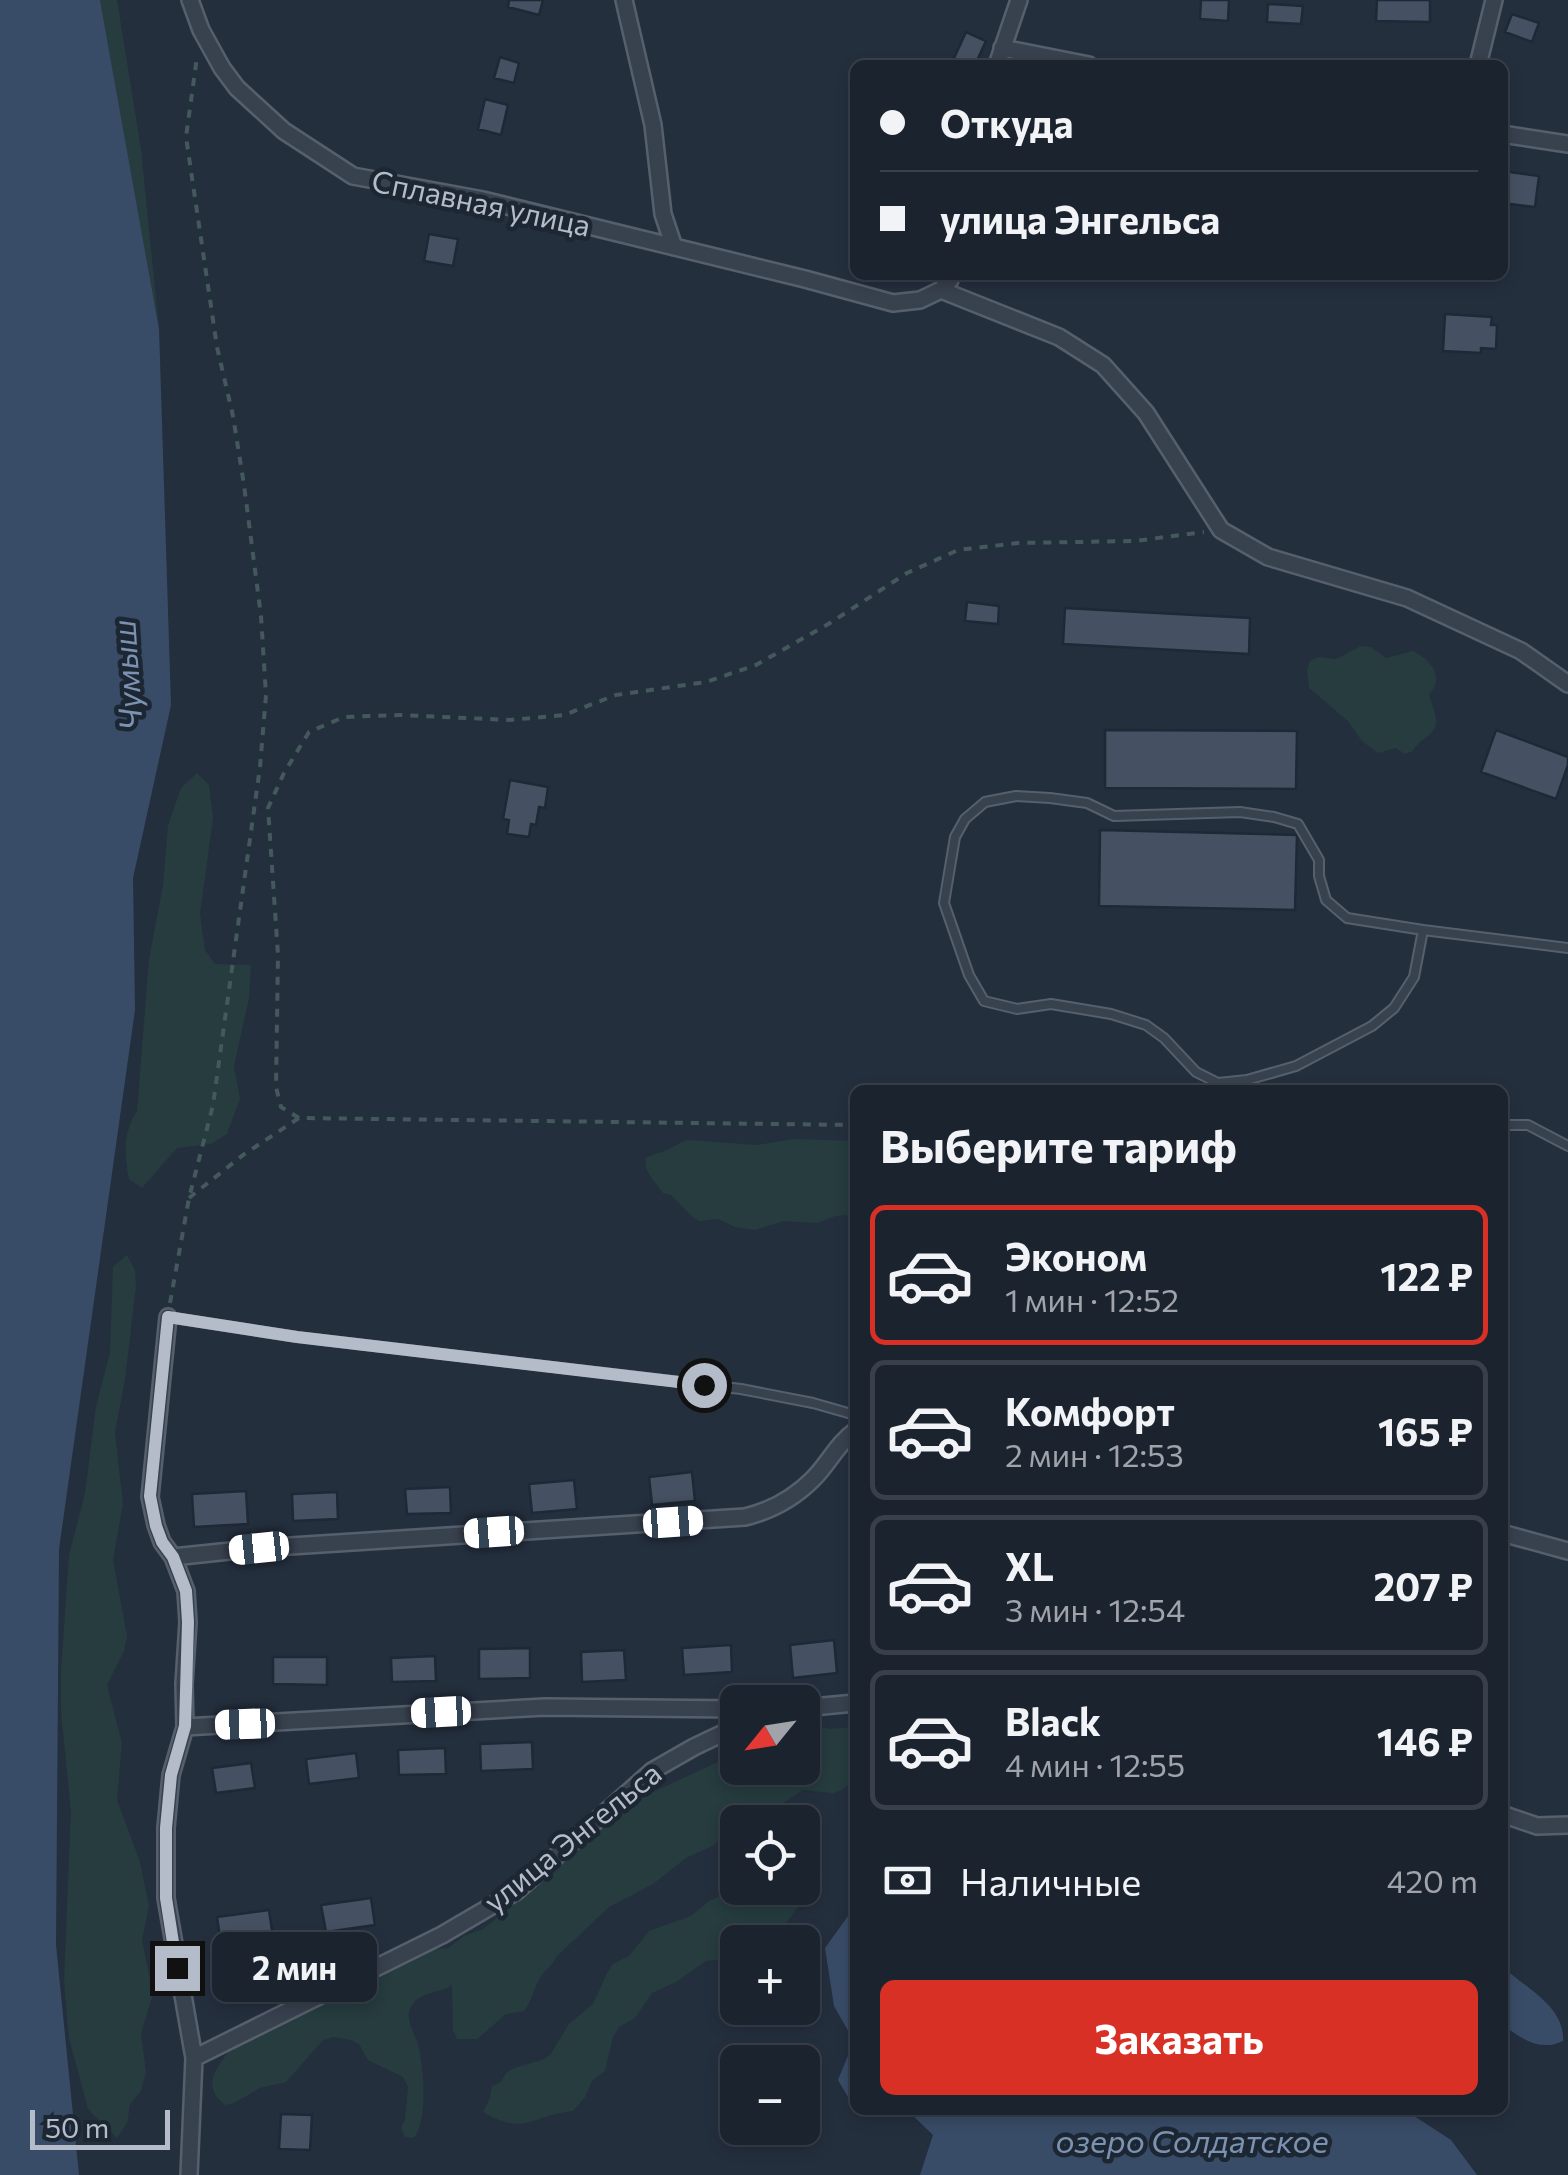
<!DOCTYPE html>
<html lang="ru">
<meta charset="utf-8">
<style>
body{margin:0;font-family:Commissioner,sans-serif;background:#242b36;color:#f1f3f6;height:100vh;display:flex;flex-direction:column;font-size:38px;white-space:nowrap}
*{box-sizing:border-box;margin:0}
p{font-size:32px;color:#a0a4aa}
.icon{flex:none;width:55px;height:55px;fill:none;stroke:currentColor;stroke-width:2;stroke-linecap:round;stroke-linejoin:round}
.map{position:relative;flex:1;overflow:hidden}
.side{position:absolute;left:850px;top:1085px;width:658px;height:1030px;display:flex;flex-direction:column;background:#1b232e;border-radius:15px;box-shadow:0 5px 15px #0003,0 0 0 2px #39404a}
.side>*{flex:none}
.banner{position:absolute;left:850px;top:60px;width:658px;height:220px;border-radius:15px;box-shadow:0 5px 15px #0003,0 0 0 2px #39404a;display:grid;align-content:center;height:220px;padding:0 30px;background:#1b232e}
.needle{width:65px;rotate:240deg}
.fabs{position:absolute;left:720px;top:1685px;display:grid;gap:20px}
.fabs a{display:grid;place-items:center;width:100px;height:100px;border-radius:15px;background:#1b232e;box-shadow:0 5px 15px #0003,0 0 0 2px #39404a;font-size:50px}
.scale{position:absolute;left:30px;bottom:25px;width:140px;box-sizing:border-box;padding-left:10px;border:5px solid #b4bcc9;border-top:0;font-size:28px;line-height:35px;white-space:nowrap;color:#b4bcc9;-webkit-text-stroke:8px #1d2633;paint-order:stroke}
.end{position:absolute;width:45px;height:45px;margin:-22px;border:12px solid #b4bcc9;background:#111;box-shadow:0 0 0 5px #111}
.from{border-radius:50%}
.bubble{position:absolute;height:70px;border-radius:15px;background:#1b232e;box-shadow:0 5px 15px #0003,0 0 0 2px #39404a;font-size:32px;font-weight:700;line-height:70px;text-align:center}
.car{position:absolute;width:30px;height:60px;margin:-30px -15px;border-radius:12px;box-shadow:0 0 8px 2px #0007;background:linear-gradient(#fff 24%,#345 0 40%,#fff 0 76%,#345 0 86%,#fff 0)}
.banner b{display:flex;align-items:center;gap:35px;height:95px;font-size:38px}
.banner b+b{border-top:2px solid #39404a}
.banner i{width:25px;height:25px;background:#f1f3f6}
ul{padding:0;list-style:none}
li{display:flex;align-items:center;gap:30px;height:140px;margin:0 20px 15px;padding:0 10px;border:5px solid #39404a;border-radius:15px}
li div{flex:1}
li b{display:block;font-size:38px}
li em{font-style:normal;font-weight:700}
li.active{border-color:#d93025}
li>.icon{width:90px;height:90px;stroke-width:1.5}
h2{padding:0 30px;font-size:45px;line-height:120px}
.pay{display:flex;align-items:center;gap:25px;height:110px;padding:0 30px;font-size:38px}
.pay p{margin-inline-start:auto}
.cta{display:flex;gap:20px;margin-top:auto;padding:20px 30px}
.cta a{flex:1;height:115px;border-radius:15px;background:#d93025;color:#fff;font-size:40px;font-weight:700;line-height:115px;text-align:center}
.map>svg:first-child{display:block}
</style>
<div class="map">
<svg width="1568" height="2175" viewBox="0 0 1568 2175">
<rect width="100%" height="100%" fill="#242f3e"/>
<path fill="#263c3f" d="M100,0H117L141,149L159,329Z
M1361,646L1371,647L1386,658L1413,651C1431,660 1445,677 1429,695C1431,703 1437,715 1436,723C1435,735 1419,739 1413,751L1405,754L1396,748L1378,753L1362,741L1348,721L1309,688L1307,670L1310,661L1318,657L1336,659Z
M197,773L209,785L213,818L200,914L205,950L215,964L251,965L249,998L234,1066L240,1099L227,1134L211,1144L177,1148L142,1188L129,1179C124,1154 123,1132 137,1111L149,959L163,885L168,825L181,788Z
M793,1139L855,1141V1219L845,1215L835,1216L817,1223L784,1221L755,1230L735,1227L718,1219L699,1221L690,1215L671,1195L663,1193L650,1176L646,1168L645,1159C652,1154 657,1154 664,1151C673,1148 679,1142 688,1140L757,1145Z
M127,1255L135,1270L136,1286L125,1379L115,1433L123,1504L113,1560L127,1636L124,1651L107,1685L122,1743L117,1800L140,1862L149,1906L142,1940L153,1994L141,2033L146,2072L141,2091L130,2104L127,2123L117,2138L88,2109L69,2038L64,1982L71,1811L61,1711V1671L69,1555L85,1493L96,1407L110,1352L113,1267Z
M803,1722L829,1729L855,1727V1780L842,1790L833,1793L803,1790L766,1814L731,1821L722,1837L714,1845L686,1858L653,1884L609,1907L556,1957C552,1966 545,1970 540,1978C533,1989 532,2001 524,2011L506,2014L477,2039H457L453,2030L452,1985C441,1993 418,1992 411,2007C404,2019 415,2033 418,2045C424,2067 428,2120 414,2138L405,2137L401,2128L405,2120L408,2087L403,2077L368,2060L359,2044L351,2040L333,2037L323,2040L286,2082L260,2088L234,2103L225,2105C200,2085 217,2068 231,2048L420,1950L448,1948L464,1936L483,1929L551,1875L581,1839L607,1825L632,1802L737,1753L738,1768H802Z
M811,1857L823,1872L821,1889L816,1897L799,1906L787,1922L785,1930L793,1942H738L737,1958L706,1961L676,1982L652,1993L635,2018L619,2027L613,2037L605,2071L592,2081L585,2097L573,2111C532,2115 525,2137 483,2112L490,2098L492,2086L501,2082L506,2073L514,2068L542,2060L550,2055L569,2024L593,2004L607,1973L613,1964L629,1956L649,1931L691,1916L709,1901L730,1892L747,1888H802L803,1858Z"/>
<path fill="#394c67" d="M0,0H100L159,329L171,705L133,878L135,1010L59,1549L56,1945L79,2175H0Z
M855,1909V2109L838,2080L854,2041L834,2006L825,1948L851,1912Z
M1503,1967C1525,1988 1565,2006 1563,2041C1540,2052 1522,2039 1503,2025Z
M907,2110H1405L1451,2140L1477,2175H920L933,2135Z"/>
<path fill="#455162" stroke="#1f2835" stroke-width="2.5" d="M509,0H543L539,15L508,7Z
M1201,0H1229L1228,21L1200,19Z
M1377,0H1430V22L1376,21Z
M1268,4L1303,6L1301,24L1267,22Z
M1512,14L1539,23L1532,42L1505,32Z
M966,32L986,41L975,65H969L954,58Z
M500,57L519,63L514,83L494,78Z
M485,99L508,105L501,135L478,129Z
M1502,171L1539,176L1535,207L1502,203Z
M429,234L458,239L453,266L424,261Z
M1445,314L1492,317L1491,325H1497L1496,349L1481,348V353L1443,351Z
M967,602L999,606L998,624L965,621Z
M1065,608L1250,618L1249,654L1063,644Z
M1105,730L1297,731L1296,789L1105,788Z
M1496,730L1568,757V765L1556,799L1481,772Z
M510,780L548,787L545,808L539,807L536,825L531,824L529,837L507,834L509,820L503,819Z
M1100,830L1297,835L1295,910L1099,906Z
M692,1472L695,1501L652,1505L649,1477Z
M574,1480L577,1509L532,1513L529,1484Z
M450,1487L451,1513L407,1514L405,1489Z
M246,1491L248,1524L194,1527L192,1494Z
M337,1492L338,1519L293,1521L292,1494Z
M834,1640L837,1673L793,1678L790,1645Z
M731,1645L732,1672L684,1675L682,1648Z
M530,1648V1678L479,1679V1649Z
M624,1650L626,1680L582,1682L581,1652Z
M435,1656L436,1681L392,1682L391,1658Z
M273,1657H327V1685L273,1684Z
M532,1742L533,1769L481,1771L480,1744Z
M445,1748L446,1774L399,1775L398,1750Z
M356,1753L359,1778L309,1784L306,1759Z
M251,1763L255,1788L216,1793L212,1768Z
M371,1898L375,1925L326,1932L321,1905Z
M269,1910L273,1937L221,1945L217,1917Z
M281,2114L312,2115L310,2150L279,2149Z"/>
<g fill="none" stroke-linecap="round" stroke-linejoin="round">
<defs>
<path id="service" d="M1423,930L1414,977L1394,1008L1372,1026L1296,1066L1247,1080L1218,1083L1196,1072L1164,1038L1146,1025L1111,1014L1051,1004L1017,1009L984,1001L969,975L944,903L955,837L965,819L985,802L1016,796L1050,798L1087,803L1114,816L1240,812L1274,817L1298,824L1319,860V876L1326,900L1347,918L1423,930L1568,948
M1502,1125H1528L1568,1146
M168,1317L297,1337L741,1389L813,1403L855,1415"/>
<path id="minor" d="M190,0L201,30L222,68L237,88L284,131L353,176L483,200L805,279L893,303L920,300L941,290L950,280L951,275
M624,0L653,125L663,214L674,247
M1002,48L1089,65
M997,65L1019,0
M1478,65L1494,0
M1502,134L1568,144
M941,290L1059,337L1103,365L1146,413L1221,530L1268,557L1407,598L1521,651L1568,684
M168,1317L150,1497L156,1525L162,1542L173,1557L186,1591L188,1622L184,1684L185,1727L171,1775L166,1828V1898L194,2058L189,2175
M1502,1533L1568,1551
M173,1557L259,1548L745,1517C770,1511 794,1498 813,1479C829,1463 837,1444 855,1431
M802,1708L855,1703
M185,1727L545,1707L738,1709
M1502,1814L1537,1826L1568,1825
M194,2058L442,1935L517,1891L652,1771L694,1747L738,1726"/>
</defs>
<use href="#service" stroke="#565f6c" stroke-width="12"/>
<use href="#minor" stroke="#565f6c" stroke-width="20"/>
<path stroke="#44595c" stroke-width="4" stroke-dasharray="8 8" stroke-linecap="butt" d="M299,1118L281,1107L276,1087L278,955L268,808L284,773L309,732L344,717L400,715L510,720L564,715L616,695L706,682L756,665L830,623L907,573L958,550L1018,543L1135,541L1204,532
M189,1198L243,1155L299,1118L855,1125
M170,1303L189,1198L213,1105L260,767L266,695L261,616L244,485L233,416L217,347L186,137L197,57"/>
<use href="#service" stroke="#38414e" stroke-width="8"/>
<use href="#minor" stroke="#38414e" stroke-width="15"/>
</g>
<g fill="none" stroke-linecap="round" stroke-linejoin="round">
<path stroke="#b4bcc9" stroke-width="12" d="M177,1968L166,1898V1828L171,1775L185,1726L188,1622L186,1591L173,1557L162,1542L156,1526L150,1496L168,1317L297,1337L704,1385"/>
</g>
<g text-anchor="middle" stroke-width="9" stroke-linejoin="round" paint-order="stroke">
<g font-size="30" fill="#b4bcc9" stroke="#1d2633">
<text transform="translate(481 204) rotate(12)" y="10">Сплавная улица</text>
<text transform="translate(573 1838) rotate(-39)" y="10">улица Энгельса</text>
</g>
<g font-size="32" font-style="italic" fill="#7c92b1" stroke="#1d2633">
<text transform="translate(128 675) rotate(-94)" y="11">Чумыш</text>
<text x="1192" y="2153">озеро Солдатское</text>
</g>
</g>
</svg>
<div class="fabs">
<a><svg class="needle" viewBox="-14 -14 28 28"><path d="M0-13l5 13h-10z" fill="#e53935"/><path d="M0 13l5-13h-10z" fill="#a0a4aa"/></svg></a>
<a><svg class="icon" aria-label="locate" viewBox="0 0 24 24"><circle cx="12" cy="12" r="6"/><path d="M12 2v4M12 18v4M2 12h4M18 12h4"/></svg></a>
<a>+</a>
<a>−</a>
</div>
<div class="scale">50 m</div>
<i class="end from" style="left:704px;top:1385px"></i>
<i class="end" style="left:177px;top:1968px"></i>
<div class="bubble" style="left:212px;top:1932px;width:165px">2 мин</div>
<i class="car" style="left:673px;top:1522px;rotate:86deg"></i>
<i class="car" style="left:494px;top:1532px;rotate:266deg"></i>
<i class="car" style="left:259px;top:1548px;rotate:264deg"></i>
<i class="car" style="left:441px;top:1712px;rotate:267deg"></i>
<i class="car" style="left:245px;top:1724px;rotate:268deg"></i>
<div class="banner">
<b><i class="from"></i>Откуда</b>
<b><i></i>улица Энгельса</b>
</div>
<section class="side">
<h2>Выберите тариф</h2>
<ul>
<li class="active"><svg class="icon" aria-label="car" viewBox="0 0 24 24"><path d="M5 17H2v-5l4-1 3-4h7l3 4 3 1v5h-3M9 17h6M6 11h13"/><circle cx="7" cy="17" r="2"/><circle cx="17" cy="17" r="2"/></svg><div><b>Эконом</b><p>1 мин · 12:52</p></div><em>122 ₽</em></li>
<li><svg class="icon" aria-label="car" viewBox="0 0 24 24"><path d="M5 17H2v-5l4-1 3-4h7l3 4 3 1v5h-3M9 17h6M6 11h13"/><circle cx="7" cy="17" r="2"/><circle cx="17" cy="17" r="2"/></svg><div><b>Комфорт</b><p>2 мин · 12:53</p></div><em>165 ₽</em></li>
<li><svg class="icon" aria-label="car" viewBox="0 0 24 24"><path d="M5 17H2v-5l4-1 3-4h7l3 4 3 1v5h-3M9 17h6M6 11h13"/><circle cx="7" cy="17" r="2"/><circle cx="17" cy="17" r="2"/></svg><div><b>XL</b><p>3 мин · 12:54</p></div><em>207 ₽</em></li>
<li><svg class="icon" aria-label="car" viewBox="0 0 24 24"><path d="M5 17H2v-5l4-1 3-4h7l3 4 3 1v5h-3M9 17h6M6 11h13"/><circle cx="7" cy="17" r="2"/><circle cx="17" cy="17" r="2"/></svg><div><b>Black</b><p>4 мин · 12:55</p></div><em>146 ₽</em></li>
</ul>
<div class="pay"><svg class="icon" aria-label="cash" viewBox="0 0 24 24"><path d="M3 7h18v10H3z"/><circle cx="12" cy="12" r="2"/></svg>Наличные<p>420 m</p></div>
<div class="cta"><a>Заказать</a></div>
</section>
</div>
